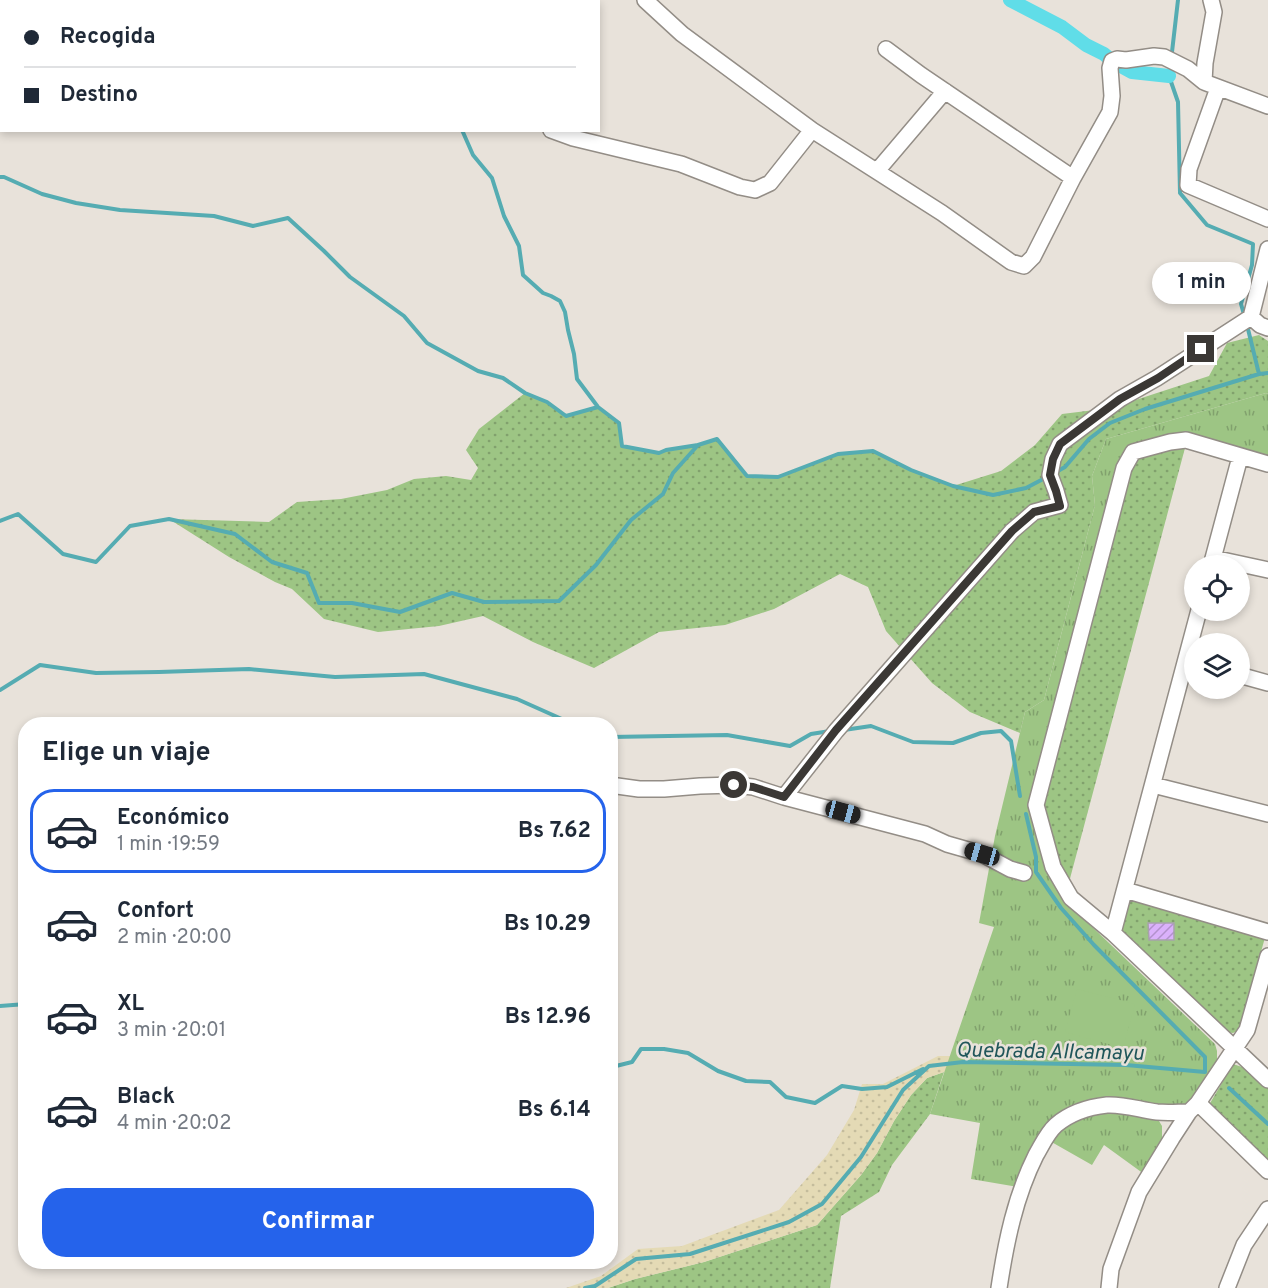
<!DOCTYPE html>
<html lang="es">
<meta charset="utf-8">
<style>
body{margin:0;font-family:Overpass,sans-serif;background:#f6f6f7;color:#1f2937;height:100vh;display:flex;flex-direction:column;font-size:22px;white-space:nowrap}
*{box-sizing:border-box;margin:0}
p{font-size:20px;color:#747a83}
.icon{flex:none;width:33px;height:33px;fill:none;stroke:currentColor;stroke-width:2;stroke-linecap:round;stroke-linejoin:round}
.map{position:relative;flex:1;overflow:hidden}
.drawer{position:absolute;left:18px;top:717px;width:600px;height:552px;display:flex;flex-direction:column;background:#fff;border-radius:24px;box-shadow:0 3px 9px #0003}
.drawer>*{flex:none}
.banner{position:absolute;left:0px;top:0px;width:600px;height:132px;box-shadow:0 3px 9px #0003;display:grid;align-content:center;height:132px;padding:0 24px;background:#fff}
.tools{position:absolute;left:1184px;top:555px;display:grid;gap:12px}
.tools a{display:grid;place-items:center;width:66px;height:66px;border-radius:50%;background:#fff;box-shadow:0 3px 9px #0003;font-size:30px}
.end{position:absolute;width:27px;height:27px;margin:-14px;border:8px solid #3b3835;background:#fff;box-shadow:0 0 0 3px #fff}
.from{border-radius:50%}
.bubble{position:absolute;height:42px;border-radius:21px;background:#fff;box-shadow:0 3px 9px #0003;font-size:20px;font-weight:700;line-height:42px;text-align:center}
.car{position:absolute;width:18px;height:36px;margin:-18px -9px;border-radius:8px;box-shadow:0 0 4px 2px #0007;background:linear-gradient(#222 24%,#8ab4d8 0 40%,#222 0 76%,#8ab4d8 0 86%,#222 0)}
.banner b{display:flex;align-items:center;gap:21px;height:57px;font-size:22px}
.banner b+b{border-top:2px solid #e0e1e3}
.banner i{width:15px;height:15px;background:#1f2937}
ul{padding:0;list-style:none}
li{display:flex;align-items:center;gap:18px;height:84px;margin:0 12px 9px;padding:0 12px;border:3px solid transparent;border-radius:24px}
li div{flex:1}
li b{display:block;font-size:22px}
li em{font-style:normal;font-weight:700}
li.on{border-color:#2563eb}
li>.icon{width:54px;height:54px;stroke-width:1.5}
h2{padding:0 24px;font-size:27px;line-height:72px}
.action{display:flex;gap:12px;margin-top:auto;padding:12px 24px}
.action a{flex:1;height:69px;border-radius:24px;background:#2563eb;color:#fff;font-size:24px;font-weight:700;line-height:69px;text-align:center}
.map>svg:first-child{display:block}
</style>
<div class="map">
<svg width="1268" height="1288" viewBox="0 0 1268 1288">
<defs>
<pattern id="grass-dots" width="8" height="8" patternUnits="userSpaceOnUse" patternTransform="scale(1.5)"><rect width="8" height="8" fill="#9dc584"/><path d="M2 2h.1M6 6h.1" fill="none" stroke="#81a16d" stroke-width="1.8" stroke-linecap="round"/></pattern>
<pattern id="sand-dots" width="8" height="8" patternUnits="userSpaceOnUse" patternTransform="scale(1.5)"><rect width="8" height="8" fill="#e4dab5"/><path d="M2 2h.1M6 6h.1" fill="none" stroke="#c4bc9c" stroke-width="1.8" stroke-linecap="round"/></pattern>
<pattern id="park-tufts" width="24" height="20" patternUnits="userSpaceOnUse" patternTransform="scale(1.5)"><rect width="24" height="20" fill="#9dc584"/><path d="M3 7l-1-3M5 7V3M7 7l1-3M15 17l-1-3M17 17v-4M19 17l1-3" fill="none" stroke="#81a16d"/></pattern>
<pattern id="building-hatch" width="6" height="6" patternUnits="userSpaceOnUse" patternTransform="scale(1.5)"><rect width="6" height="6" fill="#dab1fb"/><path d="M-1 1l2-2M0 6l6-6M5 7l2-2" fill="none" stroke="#b291cc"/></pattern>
</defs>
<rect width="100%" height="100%" fill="#e8e2da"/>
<path fill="url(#grass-dots)" d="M1259,335L1268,341V394L1266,393L1106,439L1092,476L1095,505L1044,700L1025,712L1020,733L970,712L932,683L886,631L868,587L840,574L774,609L725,625L659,632L594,668L533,642L483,616L439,626L378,632L324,619L292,589L275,582L229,557L169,519L269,522L297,502L341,499L387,490L414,479L446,476L471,480L478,468L466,450L479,429L525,393L547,402L566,416L598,407L619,423L623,446L659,453L666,450L698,445L717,439L747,476L778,477L838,454L873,451L911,470L953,486L1001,471L1035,445L1062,414L1111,408L1209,376L1227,343Z
M1174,448H1185L1068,886L1055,864L1042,809L1131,467L1137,457Z
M1132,899L1266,934L1239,1030L1233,1033L1226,1032L1122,936L1121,924L1127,902Z
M1233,1064L1251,1070L1268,1086V1164L1209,1105Z
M944,1072L930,1114L892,1165L879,1192L841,1216L830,1288H608L635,1279L704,1262L817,1225L861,1175L877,1153L894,1121L911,1095L927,1078Z"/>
<path fill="url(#sand-dots)" d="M938,1056H1047L944,1072L927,1078L911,1095L894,1121L877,1153L861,1175L817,1225L704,1262L635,1279L608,1288H566L601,1276L638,1249L682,1246L779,1210L827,1155L854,1110L862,1084H883Z"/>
<path fill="url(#park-tufts)" d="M1266,393L1268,394V456L1198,437L1181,435L1125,450L1034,787L1066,902L1215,1044L1217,1051V1061L1195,1097L1184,1105L1076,1107L1018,1187L971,1179L980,1123L930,1114L994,927L979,923L995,836L1025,712L1044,700L1095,505L1092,476L1106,439Z
M1092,1110L1156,1116L1162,1126V1141L1144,1174L1104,1145L1092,1165L1048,1140L1058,1129Z"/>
<path fill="#9dc584" d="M1077,989L1135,1004L1123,1048L1065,1032Z"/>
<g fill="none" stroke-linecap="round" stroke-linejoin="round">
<path stroke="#55acb2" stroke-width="4" d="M306,0L307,2
M397,0L398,2
M1172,52L1178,0
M1169,76L1178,102L1180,193L1207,225L1253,244L1252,265L1241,304L1245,318
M462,130L473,155L492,178L504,216L519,246L523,275L543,293L551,296L560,301L565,312L568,330L574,354L577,379L598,407L619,423L622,446L659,453L666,450L698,445
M0,177H4L42,194L76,203L120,210L214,216L253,226L288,218L324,251L350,277L404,316L427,343L478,371L503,378L525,393L547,402L566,416L598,407
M1247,325L1259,374
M1056,472L1065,467L1089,439L1110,423L1145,409L1259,374L1268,373
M0,521L18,514L63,554L96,562L130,526L169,519L235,534L272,562L307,573L319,603H352L400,612L452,593L484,602L559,601L596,565L631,520L663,494L673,473L698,445L717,439L747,476L778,477L838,454L873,451L911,470L953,486L993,495L1026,488L1047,477
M0,690L40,665L96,673L159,672L249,669L335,677L424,674L517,699L573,724
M844,730L871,726L913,742L953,743L981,733L1001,731L1011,741L1020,796
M610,737L727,735L790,746L811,734L830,731
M0,1006L26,1004
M610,1063L616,1066L632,1062L641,1049H664L688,1053L718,1071L746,1081L770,1082L786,1097L815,1103L842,1086L862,1089L887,1087L923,1069
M1229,1088L1268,1124
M585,1288L595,1286L636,1259L690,1254L789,1222L822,1204L861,1157L903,1090L929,1066L963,1062L1126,1065L1205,1072V1057L1094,945L1061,908L1036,872V857L1026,814"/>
<path stroke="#60dde8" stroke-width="14" d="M1010,0L1062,27L1086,45L1104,54L1112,61L1132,72L1169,76"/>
</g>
<path fill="url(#building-hatch)" stroke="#a7a2aa" stroke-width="1.5" d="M1148,923H1174V940H1149Z"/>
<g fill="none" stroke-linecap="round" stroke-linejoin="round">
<defs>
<path id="street" d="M440,0L442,2
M645,0L682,34L812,130L942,213L1011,262L1024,266L1033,257L1073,178L1110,112L1112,96L1110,68L1112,61L1117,59L1126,60L1154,56L1164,57L1188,69L1204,82L1268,106
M886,49L921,75L1073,178
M1204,82L1205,63L1214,12L1211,0
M1218,88L1189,169L1188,185L1268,219
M551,130L573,138L681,164L740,187L755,190L770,183L812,130
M877,171L945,91
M1251,317L1260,325L1268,328
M1268,464L1186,440L1170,442L1133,452L1124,468L1036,805L1053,867L1071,898L1113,933L1268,1080
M1213,558L1268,570
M1211,566L1240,457
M1239,675L1268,683
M610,785L639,789H664L700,786L734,785L753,787L784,797L925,834L947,844L982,854L1010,869L1024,873
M1153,785L1268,814
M784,797L836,731L1012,531L1034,512L1060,505L1056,491L1050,475L1053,459L1060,444L1120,399L1157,378L1251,317L1268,249
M1125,890L1268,932
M1113,933L1199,610
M1198,1103L1268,1171
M999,1288C1006,1242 1015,1197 1036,1155C1042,1145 1047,1133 1056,1125C1070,1113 1089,1107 1107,1105C1124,1104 1140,1110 1157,1112C1168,1113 1179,1112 1189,1112
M1109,1288L1111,1269L1139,1192L1172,1138L1189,1112L1198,1103L1247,1030L1268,956
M1227,1288L1244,1245L1268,1209"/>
</defs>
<use href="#street" stroke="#938d86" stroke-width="18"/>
<use href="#street" stroke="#fff" stroke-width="15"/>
</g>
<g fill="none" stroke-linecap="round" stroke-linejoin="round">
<path stroke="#3b3835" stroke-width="8" d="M734,785L753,787L784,797L836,730L1012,531L1034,512L1060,506L1056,491L1050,475L1053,459L1060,444L1120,399L1158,378L1201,349"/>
</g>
<g text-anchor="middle" stroke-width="5" stroke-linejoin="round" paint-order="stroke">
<g font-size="21" font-style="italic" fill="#20565a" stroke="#e8e2da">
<text transform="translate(1050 1051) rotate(1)" y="7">Quebrada Allcamayu</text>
</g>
</g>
</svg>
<div class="tools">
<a><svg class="icon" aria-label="locate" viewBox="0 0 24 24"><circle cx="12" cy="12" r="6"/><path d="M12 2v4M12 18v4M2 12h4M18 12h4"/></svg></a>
<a><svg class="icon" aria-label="layers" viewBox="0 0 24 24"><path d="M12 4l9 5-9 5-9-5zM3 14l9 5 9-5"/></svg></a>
</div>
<i class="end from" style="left:734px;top:785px"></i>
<i class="end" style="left:1201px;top:349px"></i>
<div class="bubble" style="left:1152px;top:262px;width:99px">1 min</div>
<i class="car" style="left:843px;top:812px;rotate:105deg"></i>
<i class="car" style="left:982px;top:854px;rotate:286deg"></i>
<div class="banner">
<b><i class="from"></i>Recogida</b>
<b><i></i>Destino</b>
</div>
<section class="drawer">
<h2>Elige un viaje</h2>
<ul>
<li class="on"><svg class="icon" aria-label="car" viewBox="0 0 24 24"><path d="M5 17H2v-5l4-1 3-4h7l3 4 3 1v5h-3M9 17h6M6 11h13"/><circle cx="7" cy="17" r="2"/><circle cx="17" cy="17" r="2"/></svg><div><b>Económico</b><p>1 min · 19:59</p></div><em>Bs 7.62</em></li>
<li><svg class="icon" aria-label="car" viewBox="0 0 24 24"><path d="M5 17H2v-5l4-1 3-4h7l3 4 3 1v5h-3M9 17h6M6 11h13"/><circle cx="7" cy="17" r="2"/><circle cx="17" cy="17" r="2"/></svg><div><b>Confort</b><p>2 min · 20:00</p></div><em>Bs 10.29</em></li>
<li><svg class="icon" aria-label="car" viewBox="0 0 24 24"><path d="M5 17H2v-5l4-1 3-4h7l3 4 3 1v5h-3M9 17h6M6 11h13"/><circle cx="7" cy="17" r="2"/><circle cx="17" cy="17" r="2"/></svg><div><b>XL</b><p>3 min · 20:01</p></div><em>Bs 12.96</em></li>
<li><svg class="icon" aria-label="car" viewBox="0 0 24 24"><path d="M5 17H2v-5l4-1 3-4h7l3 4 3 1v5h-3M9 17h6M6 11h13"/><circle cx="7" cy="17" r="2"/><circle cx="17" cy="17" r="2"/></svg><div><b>Black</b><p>4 min · 20:02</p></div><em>Bs 6.14</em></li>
</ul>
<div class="action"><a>Confirmar</a></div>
</section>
</div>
